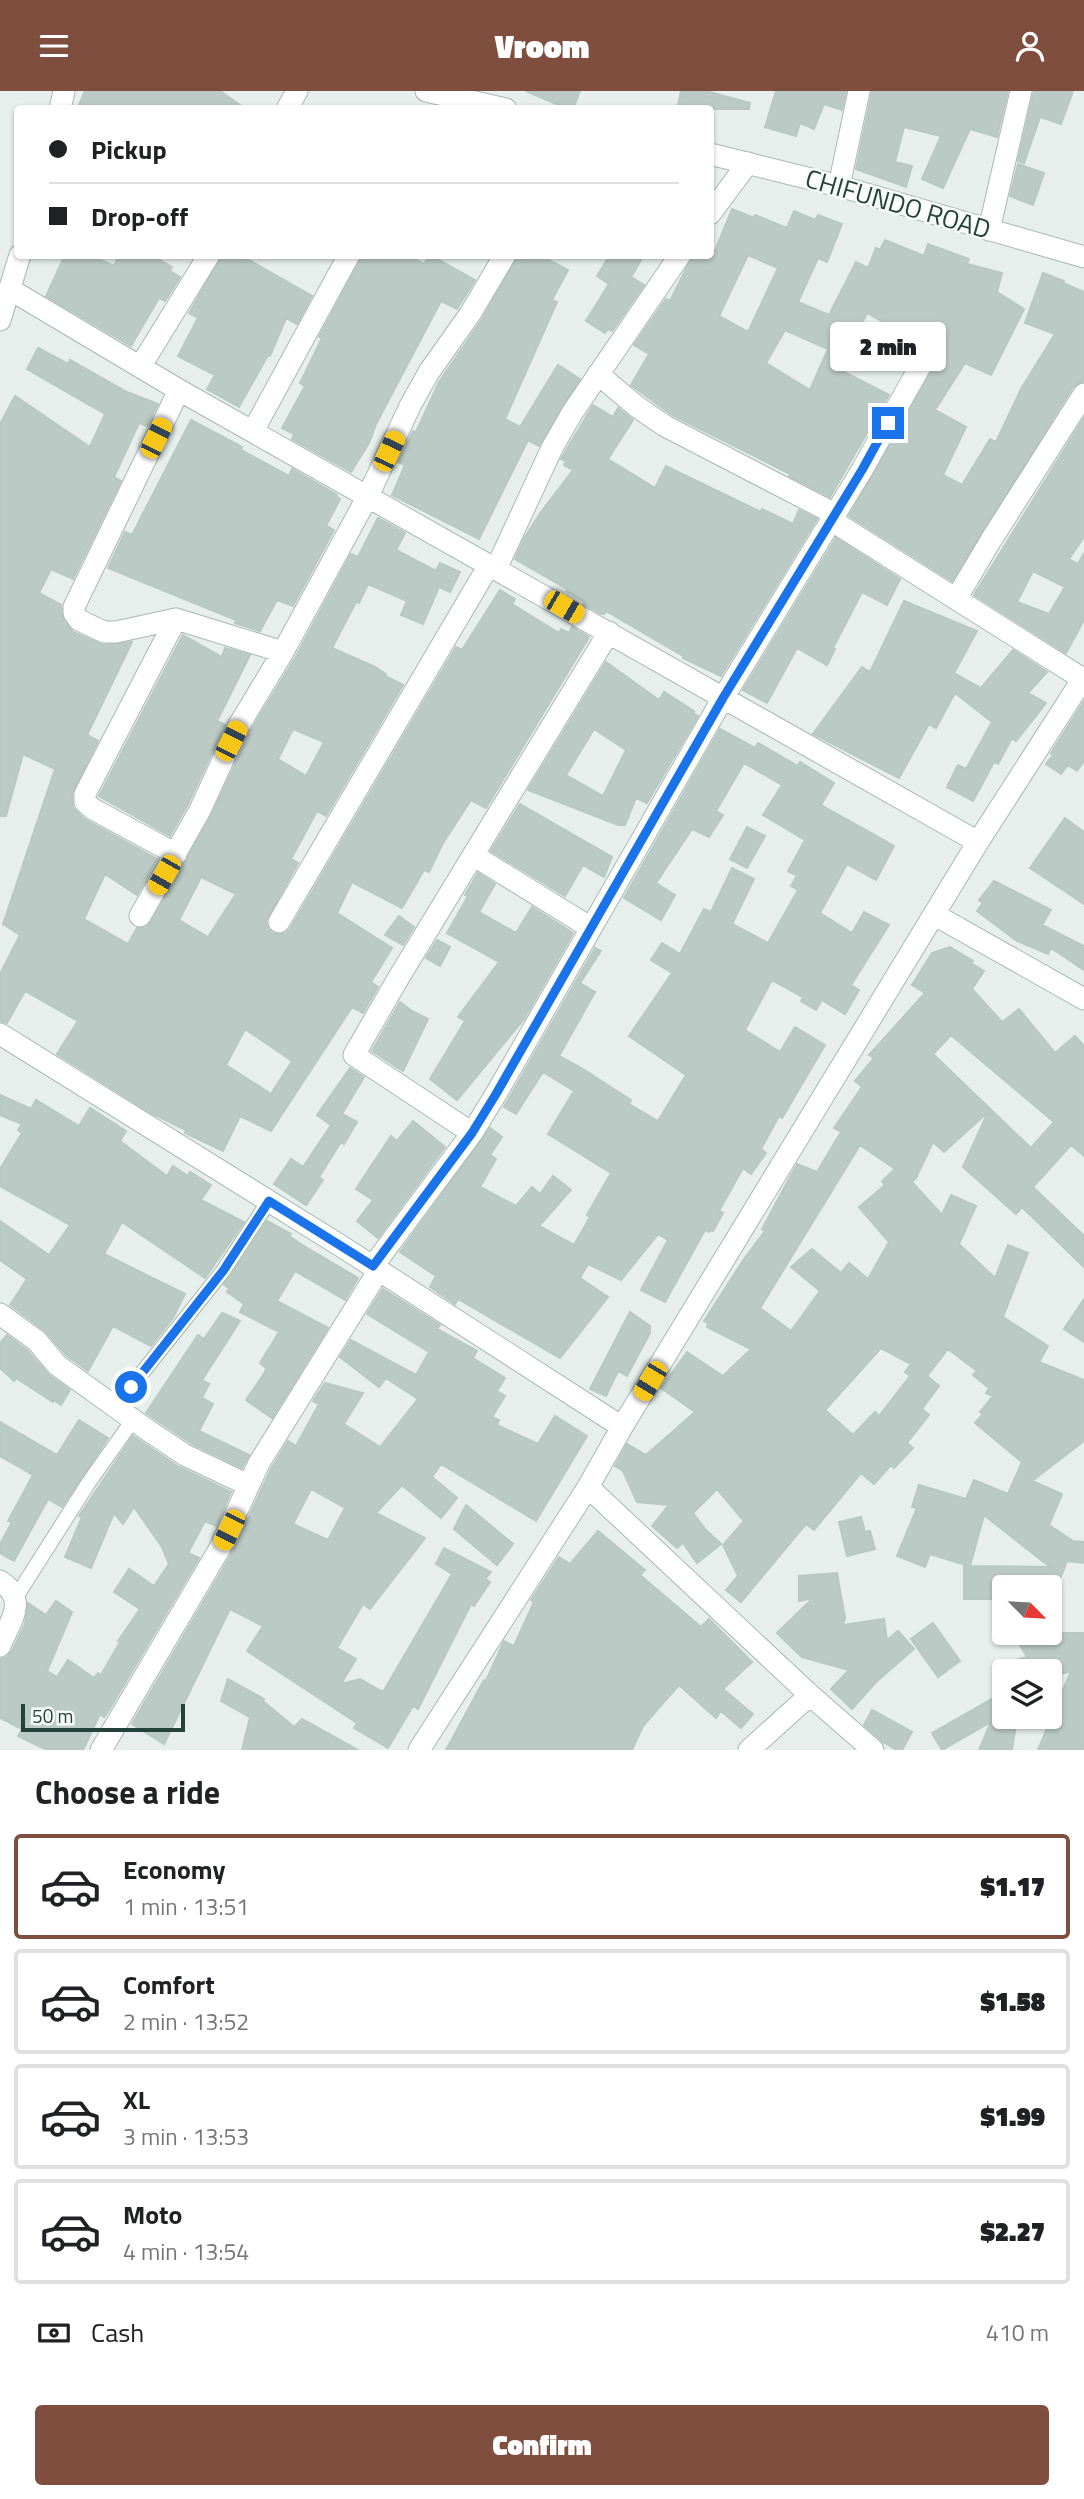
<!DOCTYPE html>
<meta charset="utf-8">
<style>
body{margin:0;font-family:"Titillium Web",sans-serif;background:#f2f2f2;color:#202124;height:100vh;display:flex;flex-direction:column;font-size:26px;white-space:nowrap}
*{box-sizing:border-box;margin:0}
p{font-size:23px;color:#757577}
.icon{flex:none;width:38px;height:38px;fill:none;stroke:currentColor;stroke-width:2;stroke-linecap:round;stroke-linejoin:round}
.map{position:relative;height:1659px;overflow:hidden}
.side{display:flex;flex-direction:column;background:#fff;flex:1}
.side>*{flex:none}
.top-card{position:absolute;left:14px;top:14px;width:700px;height:154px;border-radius:7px;box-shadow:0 2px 5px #0004;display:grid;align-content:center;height:154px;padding:0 35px;background:#fff}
.needle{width:46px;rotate:114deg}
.buttons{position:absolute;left:992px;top:1484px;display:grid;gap:14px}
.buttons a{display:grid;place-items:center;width:70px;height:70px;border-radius:7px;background:#fff;box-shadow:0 2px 5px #0004;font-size:35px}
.scale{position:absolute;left:21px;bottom:18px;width:164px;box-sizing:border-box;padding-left:7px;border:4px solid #24423a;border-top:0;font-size:19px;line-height:24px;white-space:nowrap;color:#24423a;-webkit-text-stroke:5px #f7fbf9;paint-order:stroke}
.end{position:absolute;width:32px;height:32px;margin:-16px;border:9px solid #1a73e8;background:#fff;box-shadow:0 0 0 4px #fff}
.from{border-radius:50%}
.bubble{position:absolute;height:49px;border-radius:7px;background:#fff;box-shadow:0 2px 5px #0004;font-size:23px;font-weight:800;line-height:49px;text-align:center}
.car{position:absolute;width:21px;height:42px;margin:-21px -10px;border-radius:9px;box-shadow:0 0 5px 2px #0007;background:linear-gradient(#f5c518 24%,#345 0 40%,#f5c518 0 76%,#345 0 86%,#f5c518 0)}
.top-card b{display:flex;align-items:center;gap:24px;height:66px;font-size:26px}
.top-card b+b{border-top:2px solid #e0e0e0}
.top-card i{width:18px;height:18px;background:#202124}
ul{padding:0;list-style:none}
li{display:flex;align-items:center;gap:21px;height:105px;margin:0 14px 10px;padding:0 21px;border:4px solid #e0e0e0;border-radius:7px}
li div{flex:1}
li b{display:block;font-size:26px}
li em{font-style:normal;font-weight:800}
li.current{border-color:#7f4e3f}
li>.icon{width:63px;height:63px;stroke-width:1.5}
h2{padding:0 35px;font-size:32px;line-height:84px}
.pay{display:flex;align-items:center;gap:18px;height:77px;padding:0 35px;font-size:26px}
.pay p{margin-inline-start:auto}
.button{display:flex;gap:14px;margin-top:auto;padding:14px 35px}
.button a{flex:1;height:80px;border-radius:7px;background:#7f4e3f;color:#fff;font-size:28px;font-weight:800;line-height:80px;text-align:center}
header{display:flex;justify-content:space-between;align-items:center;height:91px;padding:0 35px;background:#7f4e3f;color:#fff;font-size:32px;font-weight:800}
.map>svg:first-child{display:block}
</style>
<header><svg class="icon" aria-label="menu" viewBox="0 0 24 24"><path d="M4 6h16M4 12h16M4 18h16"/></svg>Vroom<svg class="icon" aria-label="person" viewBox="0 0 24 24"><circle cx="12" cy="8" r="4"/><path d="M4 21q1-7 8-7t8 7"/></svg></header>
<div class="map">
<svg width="1084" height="1659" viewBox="0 0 1084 1659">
<rect width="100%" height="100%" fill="#e6efeb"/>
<path fill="#bbcac4" stroke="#b8c9c2" stroke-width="2" fill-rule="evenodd" d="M85,0H220L246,18H77Z
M526,0H580L573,18H568Z
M681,0H706L750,12L749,18H677Z
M776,0H846L842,19L824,13L814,38L800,32L796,45L765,36Z
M872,0H1008L997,46L970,38L943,97L922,88L941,45L904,36L895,71L912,75L906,96L856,78Z
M1034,0H1073L1061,33L1040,26L1024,72L1018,70Z
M1018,73L1044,82L1033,114L1010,105Z
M732,118L754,127L755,124L787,137L794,120L815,129L818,124L842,133L827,171L818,167L798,211L829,224L856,171L868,177L876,157L880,159L885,149L924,165L928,153L969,168L967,173L1002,182L997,201L1024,218L991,284L965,272L935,319L966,336L943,384L962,394L990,348L996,351L1021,298L1055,243L1025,232L1043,182L1064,190L1063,192L1084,201V290L1073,296L952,490L849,425L938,269L940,262L934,252L926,250L920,252L867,222L844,270L848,272L844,281L889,304L830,406L789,385L790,383L672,324L631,294L649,263L634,254L666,208L670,210L693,164H710V157L715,160ZM748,164L778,177L748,241L719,225ZM785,239L828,258L810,299L766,272Z
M65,164H90L114,175L119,164H150L172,176L170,180L180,186L165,210L159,207L131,255L46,205Z
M222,164H240L312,205L297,233L286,227L270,265L268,264L239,316L207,298L215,284L178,265L198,227L189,222Z
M363,164H408L424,173L430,164L475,189L457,218L441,210L376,333L369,352L351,381L292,348L294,343L282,337L305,295L300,292L322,247L319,246Z
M518,164H539L568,179L552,209L557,211L505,328L520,336L558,274L580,288L539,355L528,349L479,448L392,404L405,374L398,371L413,340L416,341L439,291L481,230Z
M610,164H644L631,186L644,194L612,240L608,238L605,242L586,230L609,193L597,185Z
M38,257L68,273L70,269L127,301L158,313L147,335L139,332L114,386L121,390L73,488L51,478L39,502L61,514L63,529L73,541L103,554L132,551L87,644L98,650L72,703L73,717L84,728L157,768L137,804L105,783L84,828L128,853L137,837H146L151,831L211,725L251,639L295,567L351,463L358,466L378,427L405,442L396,459L436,480L440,472L460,481L450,501L439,496L423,533L401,524L407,510L368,493L359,512L356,511L332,557L375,576L386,583L385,585L403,594L326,725L317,720L291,768L298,772L266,830L268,838L273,843H285L290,838L456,556L462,559L500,499L515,508L512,513L559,542L561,538L569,542L572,536L589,546L486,717L471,709L443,752L429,781L424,779L402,817L352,791L337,822L392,857L371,891L378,896L363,922L352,916L271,1040L240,1025L223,1060L185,1042L186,1039L151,1022L57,963L78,930L25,900L7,932L0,930V883L20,844L3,833L55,678L23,663L6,725H0V333L15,305L90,356L105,323L27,278ZM293,638L324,651L306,685L278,668ZM201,786L236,803L208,846L179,829ZM245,938L292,970L271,1003L226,974Z
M593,314L613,326L618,317L633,329L608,368L655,397L666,375L761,421L762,418L793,433L799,419L817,428L721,585L683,567V565L606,520L604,523H601L584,513L585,511L566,500L567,498L515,468L525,446L541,421L573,379L564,374L566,370L561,368Z
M1084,327V446L1069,468L1078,473L1084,462V529L1066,562L974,504ZM1033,480L1065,496L1049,523L1017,511Z
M191,329L242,356L241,359L289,385L292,378L337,404L336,405L340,408L326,435L334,439L293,515L277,509L260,540L235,532L236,529L108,477L125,441L132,444Z
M836,447L900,488L887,514L862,501L833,557L835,558L827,574L797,557L767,612L743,599Z
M904,510L977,540L954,582L981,597L1013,559L1047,581L1028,602L1046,612L1016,650L1012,647L998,673L994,671L973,710L947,696L958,674L966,678L992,631L955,602L936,637L929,633L899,687L813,643L862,576L870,581Z
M183,544L222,566L225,557L250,564L217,630L225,634L188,713L170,745L99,705Z
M606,571L659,609L664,601L694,620L693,622L698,625L647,712L636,707L625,734H618L528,699ZM594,638L626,659L603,705L566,684Z
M1084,610V670L1077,680L1068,674L1061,683L1046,673L1053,664L1051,662Z
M720,638L755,657L758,652L798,675L800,671L834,692L821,714L894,755L876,789L847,773L820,822L852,842L864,821L889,834L851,894L859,899L845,923L822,909L816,919L801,910L803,906L772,889L745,939L780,961L795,936L825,954L782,1027L779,1025L761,1058L766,1062L751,1083L743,1077L719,1120L723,1122L713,1140L710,1139L709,1141L705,1139L665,1211L641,1199L668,1149L658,1143L621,1189L588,1173L580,1187L608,1206L560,1267L458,1208L455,1213L430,1196L436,1185L400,1161L490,1037L502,1046L490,1064L496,1068L480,1096L516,1115L532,1096L540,1103L553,1085L571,1099L539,1135L574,1154L590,1126L587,1124L611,1082L548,1043L574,1000L543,981L516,1023L504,1016L595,857L601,860L580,892L595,901L559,965L583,978L631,1009L629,1013L658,1030L686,984L629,945L672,882L651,869L662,852L680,863L704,818L711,821L732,777L754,788L732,833L768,852L798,799L791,795L797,785L788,780L805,749L763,724L782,694L744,672L716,720L723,724L709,746L692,738L656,792L675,804L661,829L624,807Z
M520,713L612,766L604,786L583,774L565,805L491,760Z
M1065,727L1084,741V813L1030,777Z
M747,736L765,745L747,777L730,768Z
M478,782L495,793L479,821L516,842L532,816L573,842L524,928L457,1009L430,988L465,930L458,926L499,871L447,842L468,805L465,804Z
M994,790L1051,819L1042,834L1084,855V879L1051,857L1048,863L1017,850L977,820L983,812L979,809Z
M399,825L414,836L403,854L385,844Z
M437,849L450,856L440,875L426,867Z
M950,856L973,870L971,872L984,880L972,898L1002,931L1019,918L1055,962L1075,945L1084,955V1065L1071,1054L1033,1096L1084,1145V1176L1022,1116L1016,1123L963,1076L988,1021L944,1061L933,1051L916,1087L912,1091L942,1124L951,1104L976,1115L959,1153L995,1187L1008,1154L1028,1162L1003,1226L1048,1255L1039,1271L1084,1289V1350L1032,1390L1062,1403L1049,1434L1073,1450L1084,1451V1472L1067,1470L1057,1496H998V1508H964V1475H969L930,1463L925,1476L897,1465L917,1417L912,1416L919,1394L966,1408L974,1389L1008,1403L1022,1371L975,1332L983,1323L980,1321L993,1305L986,1302L989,1297L973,1284L977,1280L948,1258L927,1285L939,1295L922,1318L929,1324L907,1352L913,1357L894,1377L891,1374L874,1393L861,1382L814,1439L806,1433L741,1511L726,1499L738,1485L723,1454L744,1430L717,1398L693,1422L706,1439L721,1453L697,1472L683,1452L677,1457L652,1435L669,1414L637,1411L623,1380L615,1375L627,1353L646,1364L695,1321L661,1297L687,1261L723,1285L751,1258L707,1236L708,1232L704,1230L744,1168L765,1140L762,1138L797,1073L817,1081L841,1041L834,1037L862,996L855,990L874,967L869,964L925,902L912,894L932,862ZM951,944L1054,1031L1031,1057L933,963ZM860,1054L895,1078L882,1090L885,1094L859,1116L889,1151L868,1188L849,1172L841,1182L812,1158L791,1176L820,1200L791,1240L760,1217ZM881,1257L911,1273L905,1281L910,1285L879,1325L875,1321L853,1344L825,1319ZM984,1424L1050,1476L970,1475Z
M400,911L412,920L428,928L403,980L372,960Z
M350,977L364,986L342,1023L357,1031L344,1053L341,1051L319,1086L323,1089L306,1114L274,1093L291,1068L303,1076L331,1034L317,1024Z
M0,1004L31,1018L36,1009L79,1035L90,1017L126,1040L120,1050L167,1085L173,1075L188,1085L190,1081L211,1094L201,1109L244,1131L205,1187L122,1131L104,1163L185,1203L173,1227L151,1255L113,1235L88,1280L66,1264L45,1240L10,1214L27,1188L0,1169V1130L49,1164L70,1134L0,1095V1078L22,1042L18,1039L22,1033L0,1024Z
M413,1030L445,1056L378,1147L357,1130L373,1109L356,1098L391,1045L397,1050Z
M267,1130L291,1143L289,1145L304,1155L358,1187L345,1209L295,1180L277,1210L328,1237L272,1327L246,1309L265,1281L266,1277L260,1272L279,1241L240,1221L244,1213L227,1201L229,1197L224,1194Z
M383,1198L440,1234L437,1238L477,1260L473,1267L505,1287L497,1300L505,1305L492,1326L499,1329L497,1334L538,1353L555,1325L587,1345L536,1430L441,1373L432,1386L457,1407L441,1427L402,1394L376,1422L425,1447L370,1518L363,1513L337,1557L356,1568L341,1593L360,1588L383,1601L452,1483L436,1473L444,1457L491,1481L485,1488L490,1491L474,1515L471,1513L418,1618L413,1615L388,1657L354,1637L357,1632L247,1560L263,1535L230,1518L164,1653L132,1633L231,1464L271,1378L288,1350L296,1355L319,1313L313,1310L325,1292L363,1302L344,1333L380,1356L418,1308L386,1287L379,1296L340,1266L351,1249L416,1284L429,1261L367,1223ZM311,1398L345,1417L328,1449L293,1433Z
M1084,1208V1251L1064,1238Z
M630,1221L650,1235V1242L627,1285L618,1280L606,1305L590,1298Z
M222,1222L240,1230L202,1289L209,1293L202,1307L213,1313L199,1340L249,1364L242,1377L192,1353L146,1322L198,1244L204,1248Z
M7,1244L28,1260L49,1284L70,1299L61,1314L54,1309L53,1311L16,1287L14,1290L0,1277V1252Z
M79,1329L108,1347L62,1416L48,1408L14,1470L0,1462V1453L12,1431L8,1430L33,1384L0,1365V1331L57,1364Z
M133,1345L179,1376L231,1401L216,1435L205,1430L188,1462L199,1467L109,1619L104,1626L100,1623L83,1659H47L18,1645L22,1638L0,1627V1568L7,1566L12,1560L25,1533L28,1512L46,1524L56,1510L72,1521L47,1580L57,1586L68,1569L94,1587L98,1582L101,1584L120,1551L118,1550L140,1518L114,1501L129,1478L154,1495L169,1473L162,1456L134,1416L123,1433L114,1422L91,1477L65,1466L82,1426L79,1425Z
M466,1414L513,1453L497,1474L454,1438Z
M861,1426L865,1441L870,1440L875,1458L847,1465L839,1431Z
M598,1440L645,1479L640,1484L701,1536L709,1528L752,1571L723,1598L753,1623L741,1637L721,1620L716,1627L679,1594L643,1635L632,1659H446L484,1589L486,1590L504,1550L514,1555L534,1511L531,1509L559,1466L570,1473Z
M837,1482L845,1527L843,1534L884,1528L887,1549L898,1540L914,1558L876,1591L852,1618L831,1598L849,1579L802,1566L777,1542L813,1507L799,1510V1485Z
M933,1532L960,1570L938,1586L911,1548Z
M1013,1542H1084V1659H1038L1071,1580L1050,1586V1580H995L994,1574L1027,1566Z
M228,1588L264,1608L263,1610L294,1636L302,1628L358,1659H242L250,1626L221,1610Z
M1004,1601V1623L1000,1626H1017L1012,1659H979L991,1631L942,1659L932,1642Z
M872,1619L912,1641L902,1659H897L883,1651L864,1634Z"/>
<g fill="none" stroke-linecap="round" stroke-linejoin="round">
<defs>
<path id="service" d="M115,1316L223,1180L269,1110
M16,1506L89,1391L133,1329"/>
<path id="minor" d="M287,18L297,0
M839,95L859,0
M710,123L748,72
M989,139L1021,0
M11,199L179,299L978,751
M140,276L209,164
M598,283L636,315L665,335L835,423
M179,299L74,516V522L79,529L104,541H116L176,528L283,561
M253,340L349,164
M831,429L1083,588
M496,478L552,357L572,322L680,164
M956,508L991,449L1084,303
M176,528L85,703V711L93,718L176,763
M473,764L591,837
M935,824L1084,908
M140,825L200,719L239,634L283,561L368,405L410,315L429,281L470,223L505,164
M279,831L489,474
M0,943L341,1155L622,1336
M472,1042L354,964L399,886L609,541
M373,1175L472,1042L496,1003L723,607L862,379L927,263
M0,1223L37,1250L57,1274L146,1338L185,1364L248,1394
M588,1396L810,1604L873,1659
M0,1490C29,1509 10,1530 0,1555
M101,1659L220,1457L259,1372L379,1179
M419,1659L588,1396L622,1336L978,751L1084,586
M749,1659L810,1604"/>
<path id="tertiary" d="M426,0L506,18
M60,18L64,0
M710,63L839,95L1084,166
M0,229L20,164"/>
</defs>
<use href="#service" stroke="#a8b8b2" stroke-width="16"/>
<use href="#minor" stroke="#a8b8b2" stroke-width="23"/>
<use href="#tertiary" stroke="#a8b8b2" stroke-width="23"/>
<use href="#service" stroke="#fff" stroke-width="14"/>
<use href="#minor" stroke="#fff" stroke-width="21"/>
<use href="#tertiary" stroke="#fff" stroke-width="21"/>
</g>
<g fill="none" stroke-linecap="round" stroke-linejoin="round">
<path stroke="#1a73e8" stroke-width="9" d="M131,1296L223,1180L269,1110L373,1175L472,1042L496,1003L723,607L862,379L888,332"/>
</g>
<g text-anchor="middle" stroke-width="5" stroke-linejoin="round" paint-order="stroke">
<g font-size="26" fill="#24423a" stroke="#f7fbf9">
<text transform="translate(898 113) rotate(16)" y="9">CHIFUNDO ROAD</text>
</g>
</g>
</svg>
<div class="buttons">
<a><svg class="needle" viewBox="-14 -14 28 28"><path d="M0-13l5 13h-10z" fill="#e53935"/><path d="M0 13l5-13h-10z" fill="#757577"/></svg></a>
<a><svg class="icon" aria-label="layers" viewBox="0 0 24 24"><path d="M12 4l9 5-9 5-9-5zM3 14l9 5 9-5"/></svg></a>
</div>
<div class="scale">50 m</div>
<i class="end from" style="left:131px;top:1296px"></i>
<i class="end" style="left:888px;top:332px"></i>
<div class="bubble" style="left:830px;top:231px;width:116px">2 min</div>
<i class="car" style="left:156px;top:347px;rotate:26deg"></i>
<i class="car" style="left:389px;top:360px;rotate:25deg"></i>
<i class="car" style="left:564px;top:516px;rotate:120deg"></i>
<i class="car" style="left:231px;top:650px;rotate:27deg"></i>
<i class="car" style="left:164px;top:784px;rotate:210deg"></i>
<i class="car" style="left:650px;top:1290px;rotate:211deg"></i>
<i class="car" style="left:229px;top:1439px;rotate:206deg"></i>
<div class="top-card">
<b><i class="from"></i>Pickup</b>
<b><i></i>Drop-off</b>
</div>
</div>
<section class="side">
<h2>Choose a ride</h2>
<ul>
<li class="current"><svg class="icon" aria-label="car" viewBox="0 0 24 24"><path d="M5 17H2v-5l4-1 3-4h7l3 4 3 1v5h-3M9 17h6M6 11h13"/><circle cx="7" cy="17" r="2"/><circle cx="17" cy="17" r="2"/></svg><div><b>Economy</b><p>1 min · 13:51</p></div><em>$1.17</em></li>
<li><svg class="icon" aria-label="car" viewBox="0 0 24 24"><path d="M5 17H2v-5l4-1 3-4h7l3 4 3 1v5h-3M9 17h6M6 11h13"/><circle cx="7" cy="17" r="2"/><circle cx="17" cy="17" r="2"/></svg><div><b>Comfort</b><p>2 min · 13:52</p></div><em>$1.58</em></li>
<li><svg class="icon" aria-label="car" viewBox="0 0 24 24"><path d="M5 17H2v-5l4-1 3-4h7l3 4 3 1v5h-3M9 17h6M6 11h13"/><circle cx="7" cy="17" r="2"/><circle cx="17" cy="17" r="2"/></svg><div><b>XL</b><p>3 min · 13:53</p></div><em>$1.99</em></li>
<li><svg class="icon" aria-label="car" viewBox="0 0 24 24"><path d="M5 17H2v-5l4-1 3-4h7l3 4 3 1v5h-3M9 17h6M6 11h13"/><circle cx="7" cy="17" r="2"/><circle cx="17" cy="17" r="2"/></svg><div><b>Moto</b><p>4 min · 13:54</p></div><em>$2.27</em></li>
</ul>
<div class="pay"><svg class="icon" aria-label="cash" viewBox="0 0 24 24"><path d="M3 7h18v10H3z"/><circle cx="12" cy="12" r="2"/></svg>Cash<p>410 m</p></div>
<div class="button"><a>Confirm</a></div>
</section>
